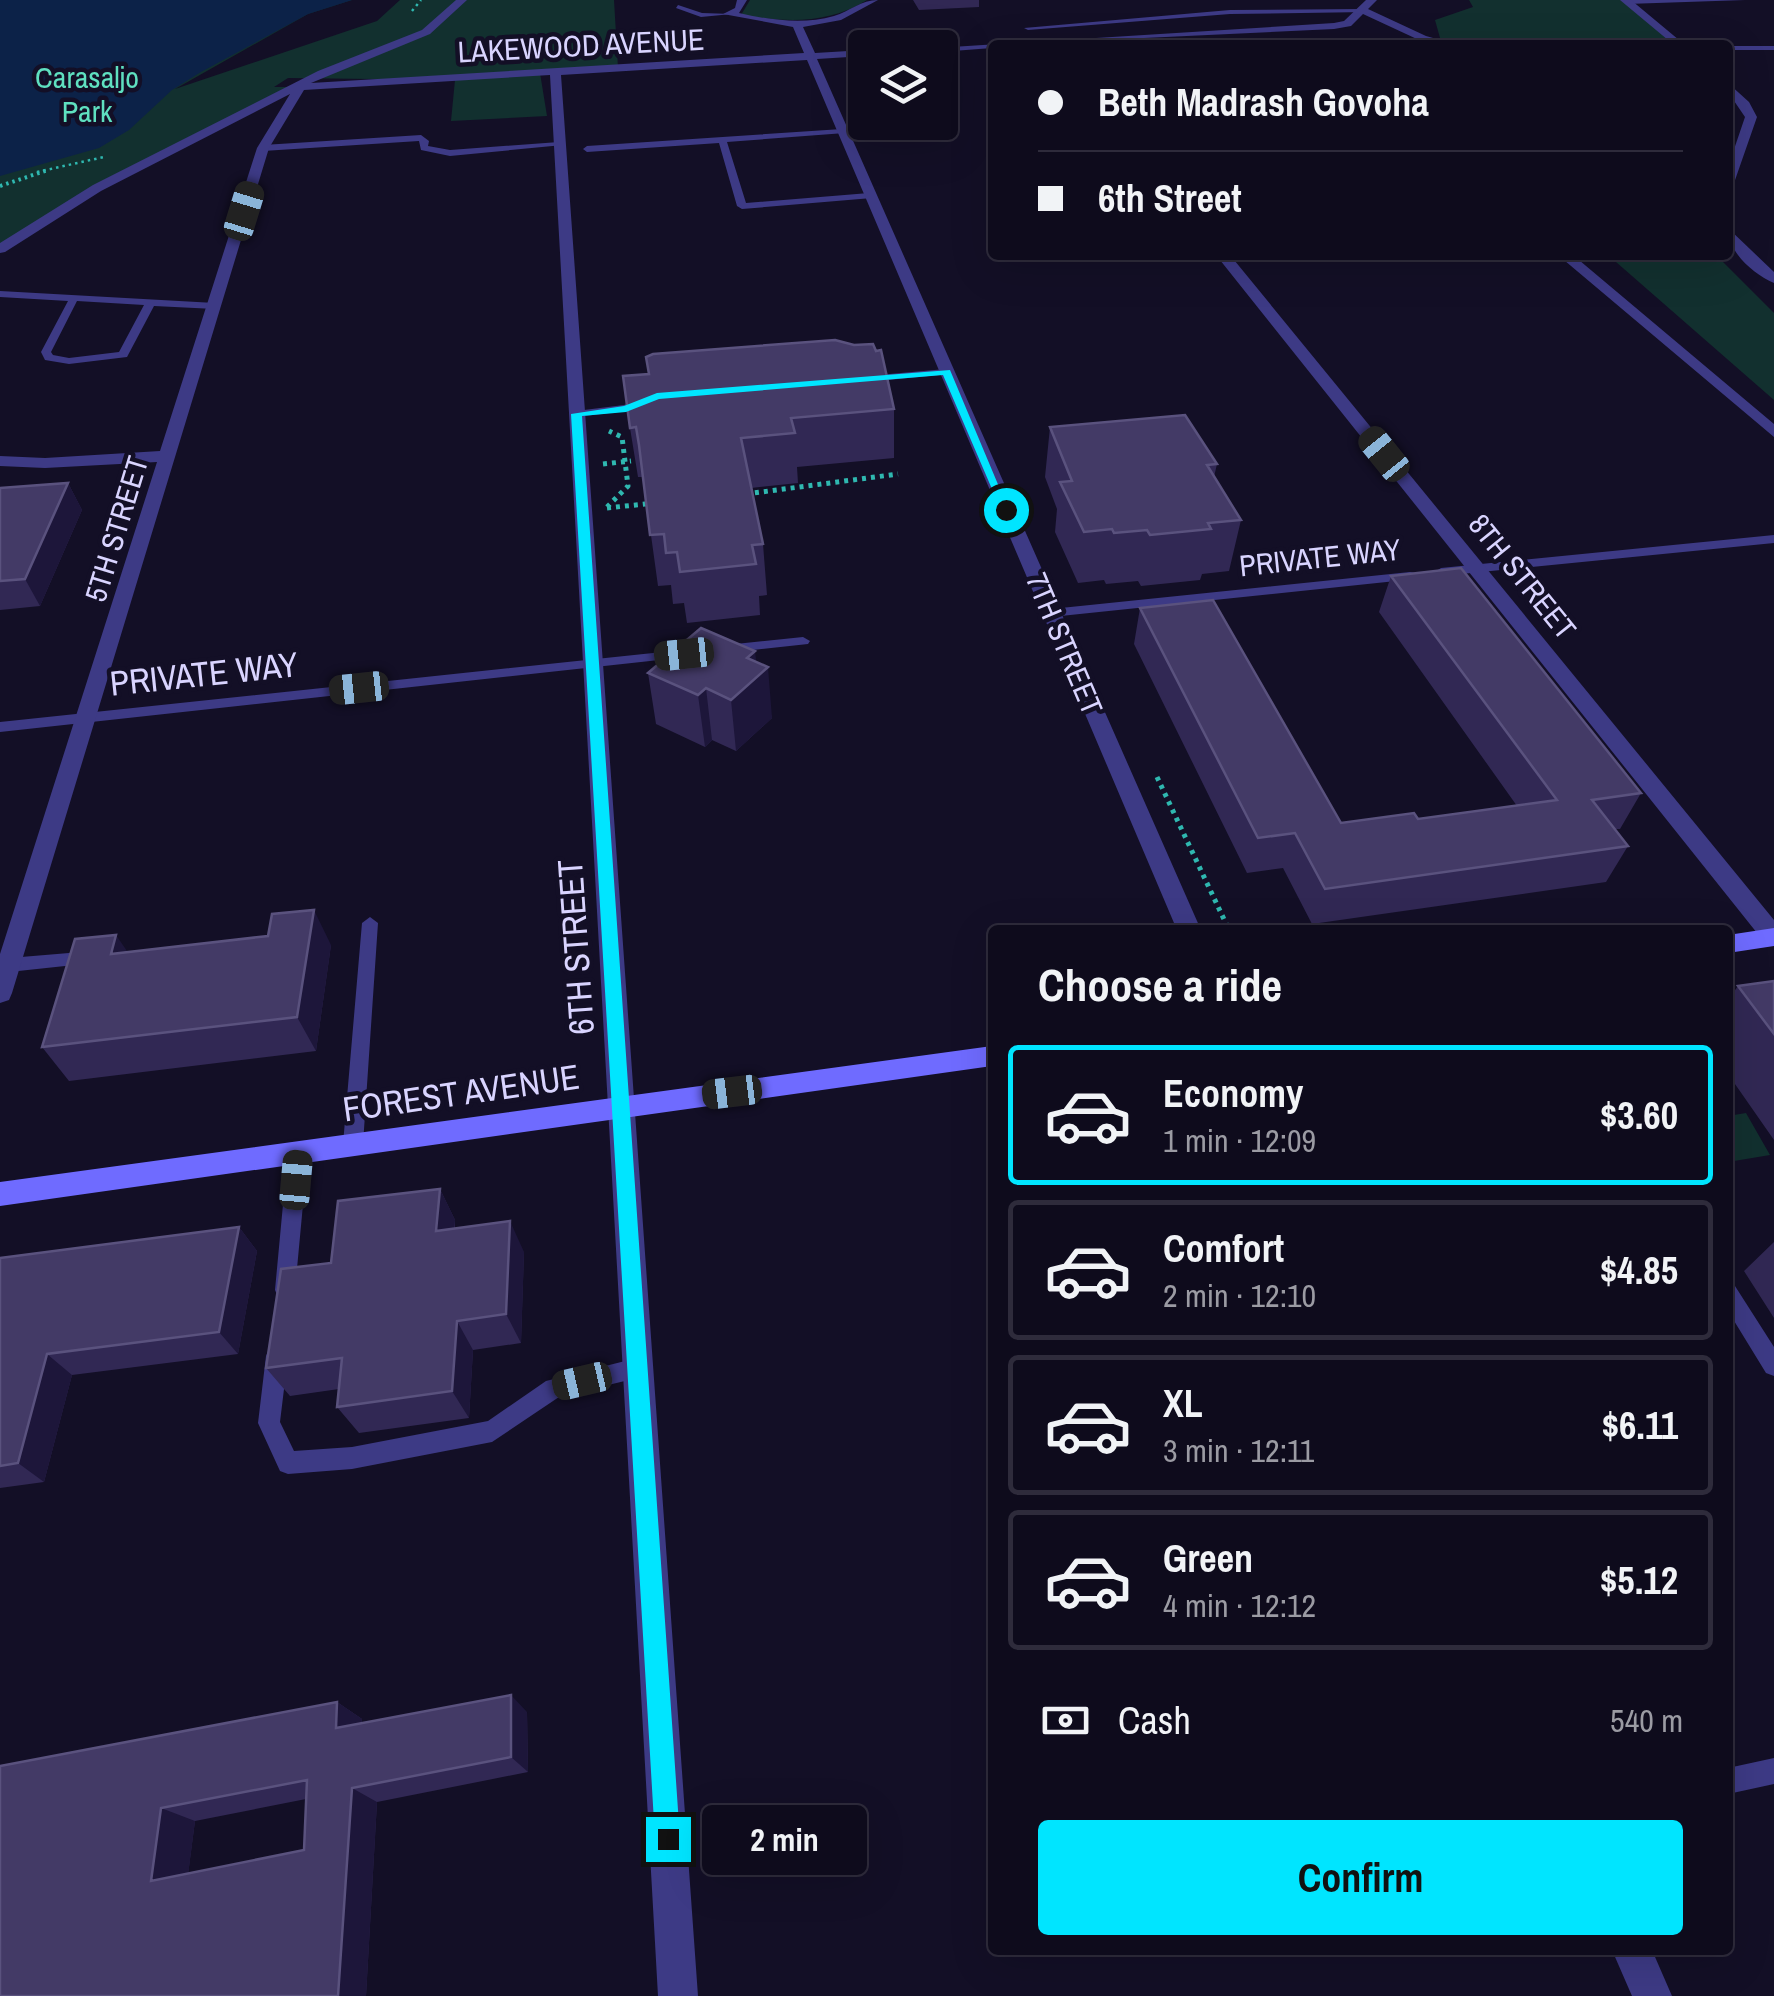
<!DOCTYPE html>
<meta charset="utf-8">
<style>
body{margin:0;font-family:"Archivo Narrow",sans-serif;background:#1c1929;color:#f1f3f6;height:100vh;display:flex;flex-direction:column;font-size:38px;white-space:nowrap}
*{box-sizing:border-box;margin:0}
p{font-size:32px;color:#9b9ba3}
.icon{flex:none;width:55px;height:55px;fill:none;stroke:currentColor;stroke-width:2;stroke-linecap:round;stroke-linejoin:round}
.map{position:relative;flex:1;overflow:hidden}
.side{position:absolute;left:988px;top:925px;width:745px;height:1030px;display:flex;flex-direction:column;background:#0e0b1c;border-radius:10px;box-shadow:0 10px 40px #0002,0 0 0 2px #2e2b3b}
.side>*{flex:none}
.guide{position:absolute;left:988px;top:40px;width:745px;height:220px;border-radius:10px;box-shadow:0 10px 40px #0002,0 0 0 2px #2e2b3b;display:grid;align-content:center;height:220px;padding:0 50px;background:#0e0b1c}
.buttons{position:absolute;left:848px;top:30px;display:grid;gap:20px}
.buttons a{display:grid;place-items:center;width:110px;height:110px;border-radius:10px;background:#0e0b1c;box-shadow:0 10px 40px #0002,0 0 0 2px #2e2b3b;font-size:50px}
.end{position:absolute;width:45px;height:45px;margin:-22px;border:12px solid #00e5ff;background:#111;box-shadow:0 0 0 5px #111}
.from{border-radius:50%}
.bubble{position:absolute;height:70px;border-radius:10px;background:#0e0b1c;box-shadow:0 10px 40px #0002,0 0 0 2px #2e2b3b;font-size:32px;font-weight:700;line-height:70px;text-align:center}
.car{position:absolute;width:30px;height:60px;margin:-30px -15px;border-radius:12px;box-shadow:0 0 8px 2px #0007;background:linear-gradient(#222 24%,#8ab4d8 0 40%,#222 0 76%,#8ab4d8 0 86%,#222 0)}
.guide b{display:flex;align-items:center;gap:35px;height:95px;font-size:38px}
.guide b+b{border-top:2px solid #2e2b3b}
.guide i{width:25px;height:25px;background:#f1f3f6}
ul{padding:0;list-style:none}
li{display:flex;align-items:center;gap:30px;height:140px;margin:0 20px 15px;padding:0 30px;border:5px solid #2e2b3b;border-radius:10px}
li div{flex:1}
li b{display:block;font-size:38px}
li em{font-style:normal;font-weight:700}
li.active{border-color:#00e5ff}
li>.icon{width:90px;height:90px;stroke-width:1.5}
h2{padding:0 50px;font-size:45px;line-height:120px}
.pay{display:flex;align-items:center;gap:25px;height:110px;padding:0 50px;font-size:38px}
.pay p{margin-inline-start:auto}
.button{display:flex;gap:20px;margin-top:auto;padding:20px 50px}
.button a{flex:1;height:115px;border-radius:10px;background:#00e5ff;color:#111;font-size:40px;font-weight:700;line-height:115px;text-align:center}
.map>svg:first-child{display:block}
</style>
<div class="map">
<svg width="1774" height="1996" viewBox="0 0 1774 1996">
<rect width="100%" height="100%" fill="#130f26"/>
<path fill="#12302f" d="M0,0H352L308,14L175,89L377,21L400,0H614L618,68L540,73L547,116L451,121L455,80L288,78L274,87H300L108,182L0,249Z
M750,0H867C827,25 785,22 741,15Z
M1469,0H1627L1677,45H1442L1435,20L1473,7Z
M1608,255H1716L1774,313V400Z
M1746,1113L1770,1155L1728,1162V1116Z"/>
<path fill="#0c2248" d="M0,0H352L308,14L201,72L172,90L129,130L99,148L0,176Z"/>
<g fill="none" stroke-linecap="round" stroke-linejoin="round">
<path stroke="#2fb8b0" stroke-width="2.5" stroke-dasharray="2.5 4" stroke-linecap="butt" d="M412,11L421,0
M37,172L104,157"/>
<path stroke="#2fb8b0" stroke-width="4" stroke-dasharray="2.5 4" stroke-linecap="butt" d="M0,186L48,170"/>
<path stroke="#2fb8b0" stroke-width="5" stroke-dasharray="4 5" stroke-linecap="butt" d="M603,464L631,461
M746,494L898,474
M607,507L628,486L622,437L609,431
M607,508L654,503
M1157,777L1229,930"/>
<path fill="#3d3a85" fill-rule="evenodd" d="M1745,0L1627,4L1624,2L1627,0Z
M678,5L702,13L732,14L701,17L676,8Z
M1364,9L1366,12L1230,14L1028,30L1024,28L1230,10Z
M1728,46H1774V50H1728Z
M842,129L845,133L727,142L746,203L869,193L872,198L742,209L737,206L719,143L587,152L583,149L587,146Z
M421,135L429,141L428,146L450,150L559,142L563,145L450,156L421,150L419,141L263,151L259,148L263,145Z
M0,291L215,303L220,306L215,309L154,306L127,357L69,364L45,360L41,352L68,301L0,297ZM77,301L144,305L119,352L69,358L53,355L51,352Z
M946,369L951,372L950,374L867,382L862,379L867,376Z
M647,397L653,400L651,402L626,411L576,417L570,414L576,411L624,405Z
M1774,535V543L1441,576L1435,572L1441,568Z
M1410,572L1415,573V579L1051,617L1044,613L1051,609Z
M803,637L810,641L808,644L726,653L719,649L726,645Z
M691,649L698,653L696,656L0,732V722Z
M370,917L378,923L363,1144L360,1150L353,1152L346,1150L343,1144L362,923Z
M93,951L102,957L93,963L9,972L0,965L9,958Z
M298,1143L305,1145L308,1151L295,1290L292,1297L285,1299L278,1297L275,1290L288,1151L291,1145Z
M1728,1284L1735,1286L1774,1347V1376L1766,1373L1728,1311Z
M277,1346L285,1349L288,1356L280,1422L294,1451L352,1447L488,1421L546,1381L637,1358L645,1361L648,1368L645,1375L637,1378L559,1397L492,1442L352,1469L288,1474L280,1471L258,1423L266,1356L269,1349Z
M1774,1758V1784L1728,1794V1768Z"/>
<path fill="#3d3a85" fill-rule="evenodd" d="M456,0H467L430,34L311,83L804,53L793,27L723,14L735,8L737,0H747L739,13C770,20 803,25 834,16C850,11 861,0 878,0L841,20L803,27L815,53L865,50V56L817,59L1201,930H1177L807,60L561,75L698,1996H658L550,75L304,90L269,148L12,993L9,1000L0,1003V954L157,462L45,468L0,466V456L45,458L160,451L257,148L290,94L101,191L5,252L0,253V243L93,185L318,71L422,30Z
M1366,0H1377L1368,9L1426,36L1458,45L1419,40L1363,14L1351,26L1334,29L992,45V48L940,52V48H936L1334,23L1344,21Z
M1620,0H1631L1685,45H1674Z
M1728,83L1749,102L1757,117L1734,183L1728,187V167L1745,117L1728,92Z
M1728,228L1774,272V283C1753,274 1727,251 1728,228Z
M1216,255H1230L1774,920V946L1765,943Z
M1558,255H1573L1774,424V437Z
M1612,1950H1652L1672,1996H1632Z"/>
<path fill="#6f6bff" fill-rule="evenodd" d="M1774,928V946L1728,953V935Z
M992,1046V1066L0,1206V1182Z"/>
</g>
<path fill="#312854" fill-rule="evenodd" d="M913,0H979V7L919,10Z
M894,409V458L797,467L798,483L751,488L763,544L767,595L759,596L760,615L687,623L684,603L673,604L671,585L658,586L643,477H638L630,428Z
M1050,427L1217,464L1214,477L1241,520L1229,571L1202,574L1200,580L1141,586L1138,581L1106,584L1104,580L1078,583L1055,532L1057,509L1045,477Z
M68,483L82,510L40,606L0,610V488Z
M1391,576L1641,793L1620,829H1615L1628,846L1606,882L1312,924L1283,868L1247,873L1134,644L1140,608L1341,823L1418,819L1517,806L1379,612Z
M756,662L772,718L736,751L712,740L705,747L656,724L648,673Z
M331,945L316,1051L69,1081L42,1047L128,952Z
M1774,981V1140L1728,1074V1000L1738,986Z
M440,1189L455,1220V1228L524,1252L521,1343L473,1350L469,1418L359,1433L337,1407L339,1389L290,1396L266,1368L331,1263Z
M239,1227L257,1251L238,1354L72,1375L44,1482L0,1488V1258Z
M1774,1242V1318L1744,1271Z
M337,1702L362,1719V1723L527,1712L528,1772L377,1802L366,1996H0V1766ZM306,1799L304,1850L188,1874L195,1821Z"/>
<path fill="#1d163a" d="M68,483L82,510L40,606L25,579Z
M755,651L758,676L768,667L772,718L736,751L731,700L747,658Z
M706,688L712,740L705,747L698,695Z
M314,910L331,945L316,1051L297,1017Z
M116,935L140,970L111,954Z
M440,1189L455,1220L452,1261L436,1231Z
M510,1221L524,1252L521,1343L506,1314Z
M239,1227L257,1251L238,1354L219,1332Z
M457,1321L473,1350L469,1418L452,1391Z
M47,1354L72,1375L44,1482L18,1463Z
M511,1695L527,1712L528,1772L511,1757Z
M337,1702L362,1719L360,1744L336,1728Z
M352,1788L377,1802L366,1996H338Z
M161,1808L195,1821L186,1891L151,1881Z"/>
<path fill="#433a66" stroke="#5a527e" stroke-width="2.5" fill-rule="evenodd" d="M835,340L854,345L873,344L876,351L881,350L894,409L791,418L795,433L741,438L763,544L752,545L756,564L680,572L677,552L666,553L664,534L650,535L639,445L636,427L630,428L623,376L649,374L646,357L653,354Z
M1185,415L1217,464L1207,465L1241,520L1208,523L1211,529L1150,535L1147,530L1114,533L1112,529L1084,532L1060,482L1072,481L1050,427Z
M68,483L25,579L0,581V488Z
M1461,568L1641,793L1592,800L1628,846L1325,889L1295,833L1258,838L1140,608L1213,600L1341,823L1414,813L1418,819L1557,800L1391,576Z
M701,628L755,651L747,658L768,667L731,700L706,688L698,695L648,673Z
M314,910L297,1017L42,1047L75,939L116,935L111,954L268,936L272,914Z
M1774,981V1034L1738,986Z
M440,1189L436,1231L510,1221L506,1314L457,1321L452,1391L337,1407L342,1358L266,1368L281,1269L331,1263L338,1201Z
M239,1227L219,1332L47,1354L18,1463L0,1466V1258Z
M511,1695V1757L352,1788L338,1996H0V1766L337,1702L336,1728ZM307,1780L304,1850L151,1881L161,1808Z"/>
<path fill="#00e5ff" d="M950,370L1010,513L1001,510L943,375L659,399L626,412L582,416L680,1839L676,1848L668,1851L659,1848L655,1839L571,414L624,406L657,393Z"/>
<g text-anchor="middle" stroke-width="9" stroke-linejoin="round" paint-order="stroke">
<g font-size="30" fill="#d9d4ff" stroke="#130f26">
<text transform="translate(581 46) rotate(-3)" y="10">LAKEWOOD AVENUE</text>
<text transform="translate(117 529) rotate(-73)" y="10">5TH STREET</text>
<text transform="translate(1320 558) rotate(-6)" y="10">PRIVATE WAY</text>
<text transform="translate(1522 577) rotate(51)" y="10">8TH STREET</text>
<text transform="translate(1064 644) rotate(67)" y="10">7TH STREET</text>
</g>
<g font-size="30" fill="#5fe0c0" stroke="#130f26">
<text x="87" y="88">Carasaljo<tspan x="87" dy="34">Park</tspan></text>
</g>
<g font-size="35" fill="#d9d4ff" stroke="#130f26">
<text transform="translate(204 674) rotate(-6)" y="12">PRIVATE WAY</text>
<text transform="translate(576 947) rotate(-94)" y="12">6TH STREET</text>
<text transform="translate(461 1093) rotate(-8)" y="12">FOREST AVENUE</text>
</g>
</g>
</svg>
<div class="buttons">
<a><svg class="icon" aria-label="layers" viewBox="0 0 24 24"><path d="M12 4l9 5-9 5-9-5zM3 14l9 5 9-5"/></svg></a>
</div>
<i class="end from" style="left:1006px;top:510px"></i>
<i class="end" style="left:668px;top:1839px"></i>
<div class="bubble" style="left:702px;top:1805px;width:165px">2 min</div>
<i class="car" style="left:244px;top:211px;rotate:17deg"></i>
<i class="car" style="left:1384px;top:454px;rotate:321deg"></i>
<i class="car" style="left:684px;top:654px;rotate:264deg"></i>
<i class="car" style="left:359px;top:688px;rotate:264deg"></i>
<i class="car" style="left:732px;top:1092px;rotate:263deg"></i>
<i class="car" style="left:296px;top:1180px;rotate:5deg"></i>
<i class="car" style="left:582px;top:1381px;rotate:257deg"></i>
<div class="guide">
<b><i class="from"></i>Beth Madrash Govoha</b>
<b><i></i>6th Street</b>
</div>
<section class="side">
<h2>Choose a ride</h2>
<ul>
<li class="active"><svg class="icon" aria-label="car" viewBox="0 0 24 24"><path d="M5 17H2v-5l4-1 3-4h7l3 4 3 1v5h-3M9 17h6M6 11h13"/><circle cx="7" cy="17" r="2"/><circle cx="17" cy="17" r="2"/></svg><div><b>Economy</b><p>1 min · 12:09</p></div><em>$3.60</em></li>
<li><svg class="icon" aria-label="car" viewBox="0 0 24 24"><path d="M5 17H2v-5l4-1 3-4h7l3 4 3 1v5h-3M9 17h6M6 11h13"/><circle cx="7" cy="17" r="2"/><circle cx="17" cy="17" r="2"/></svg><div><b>Comfort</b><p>2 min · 12:10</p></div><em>$4.85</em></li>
<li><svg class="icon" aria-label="car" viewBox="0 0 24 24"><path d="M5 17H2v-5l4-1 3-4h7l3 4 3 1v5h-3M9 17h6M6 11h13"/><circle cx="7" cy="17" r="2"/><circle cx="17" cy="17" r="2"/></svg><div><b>XL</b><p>3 min · 12:11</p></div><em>$6.11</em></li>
<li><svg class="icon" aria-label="car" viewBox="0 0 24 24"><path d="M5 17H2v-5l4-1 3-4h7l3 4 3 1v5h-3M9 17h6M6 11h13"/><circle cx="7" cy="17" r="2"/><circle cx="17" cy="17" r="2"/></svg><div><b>Green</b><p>4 min · 12:12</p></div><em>$5.12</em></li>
</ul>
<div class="pay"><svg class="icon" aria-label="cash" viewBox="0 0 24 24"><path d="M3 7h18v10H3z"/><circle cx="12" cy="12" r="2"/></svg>Cash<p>540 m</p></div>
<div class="button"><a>Confirm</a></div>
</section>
</div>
